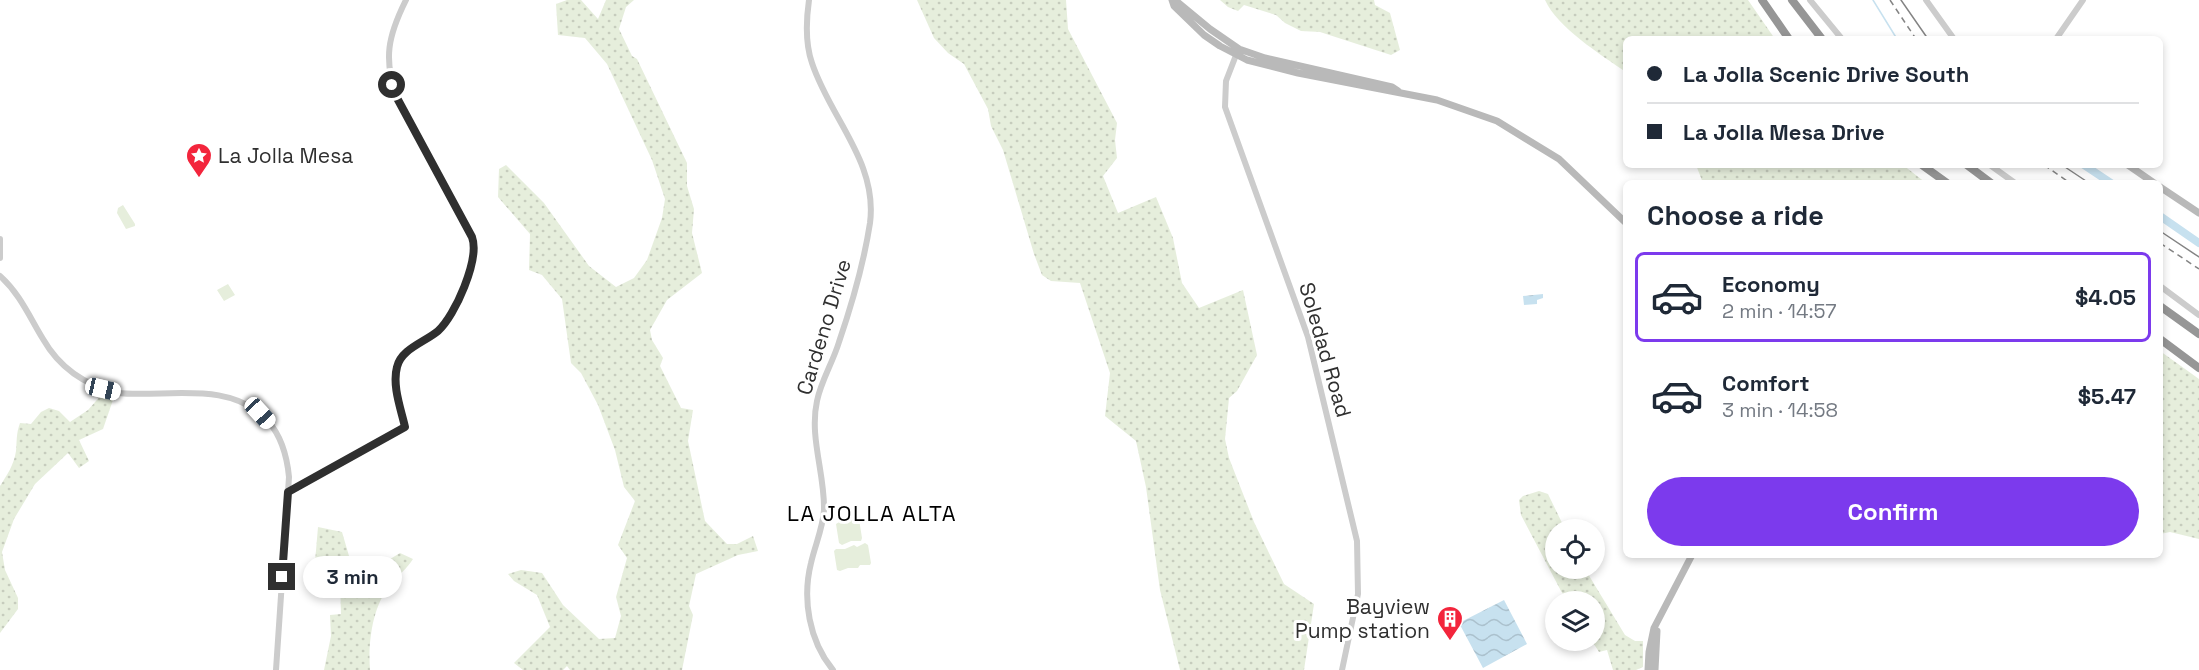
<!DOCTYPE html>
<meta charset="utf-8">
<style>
body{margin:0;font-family:"Space Grotesk",sans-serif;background:#f6f6f7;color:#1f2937;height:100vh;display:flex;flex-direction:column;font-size:22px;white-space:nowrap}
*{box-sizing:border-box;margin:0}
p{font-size:20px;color:#747a83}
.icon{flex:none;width:33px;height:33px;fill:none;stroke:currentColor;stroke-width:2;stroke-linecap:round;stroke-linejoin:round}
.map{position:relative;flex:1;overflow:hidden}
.sheet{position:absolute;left:1623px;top:180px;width:540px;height:378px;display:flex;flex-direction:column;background:#fff;border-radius:9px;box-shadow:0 3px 9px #0003}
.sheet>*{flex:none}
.banner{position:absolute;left:1623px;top:36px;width:540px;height:132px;border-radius:9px;box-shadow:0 3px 9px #0003;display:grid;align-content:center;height:132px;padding:0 24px;background:#fff}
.fabs{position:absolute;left:1545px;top:519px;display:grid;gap:12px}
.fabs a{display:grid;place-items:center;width:60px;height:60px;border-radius:50%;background:#fff;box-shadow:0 3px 9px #0003;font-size:30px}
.end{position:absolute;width:27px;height:27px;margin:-14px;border:8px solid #2f2f2f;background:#fff;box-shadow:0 0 0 3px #fff}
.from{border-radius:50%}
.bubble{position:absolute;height:42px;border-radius:21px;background:#fff;box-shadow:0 3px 9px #0003;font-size:20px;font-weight:700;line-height:42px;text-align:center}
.car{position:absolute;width:18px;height:36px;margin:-18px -9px;border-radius:8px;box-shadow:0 0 4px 2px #0007;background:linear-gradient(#fff 24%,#345 0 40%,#fff 0 76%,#345 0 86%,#fff 0)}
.banner b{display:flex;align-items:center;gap:21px;height:57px;font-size:22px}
.banner b+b{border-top:2px solid #e0e1e3}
.banner i{width:15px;height:15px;background:#1f2937}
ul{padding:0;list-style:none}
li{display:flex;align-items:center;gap:18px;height:90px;margin:0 12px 9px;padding:0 12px;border:3px solid transparent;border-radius:9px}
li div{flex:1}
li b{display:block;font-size:22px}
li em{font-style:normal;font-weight:700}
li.selected{border-color:#7c3aed}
li>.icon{width:54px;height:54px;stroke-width:1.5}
h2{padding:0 24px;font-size:27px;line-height:72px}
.cta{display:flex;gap:12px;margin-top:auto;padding:12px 24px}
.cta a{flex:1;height:69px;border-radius:36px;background:#7c3aed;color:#fff;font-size:24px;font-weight:700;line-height:69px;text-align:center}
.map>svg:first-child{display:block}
</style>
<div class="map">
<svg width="2199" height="670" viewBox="0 0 2199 670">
<defs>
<pattern id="grass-dots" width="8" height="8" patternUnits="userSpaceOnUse" patternTransform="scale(1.5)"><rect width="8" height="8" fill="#e6eedc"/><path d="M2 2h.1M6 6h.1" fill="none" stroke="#c6ccbd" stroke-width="1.8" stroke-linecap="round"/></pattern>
<pattern id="water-waves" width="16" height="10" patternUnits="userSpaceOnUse" patternTransform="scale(1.5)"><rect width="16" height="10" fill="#c7e1ef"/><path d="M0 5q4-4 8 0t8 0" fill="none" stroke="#abc1cd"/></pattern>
</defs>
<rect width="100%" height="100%" fill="#fff"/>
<path fill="url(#grass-dots)" d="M567,0H581L598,19L606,0H634L626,7L619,29L632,56L637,59L687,163V186L694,209L692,233L702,273L667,300L650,330L652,340L663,358L660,366L681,408L693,410L688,441L705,521L727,544H737L753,536L758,551L738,555L696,574L689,606L693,615L682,670H570L567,666L563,670H523L514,663L550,627L537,595L514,581L508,574L521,570L542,573L563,605L599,639L615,638L621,616L616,597L627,558L618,545L635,501L624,487L615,450L598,405L581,373L571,363L562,299L542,275L529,270L530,234L498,197L499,169L506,165L544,203L589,266L616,287L634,278L647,260L662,218L665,199L652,160L607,64L585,38L558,35L556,4Z
M917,0H1066L1068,29L1117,123L1115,140L1117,158L1103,176L1118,213L1156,197L1173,238L1182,283L1199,308L1243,290L1257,355L1237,391L1229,398L1225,439L1229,458L1254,522L1284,584L1314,604L1304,670H1180L1160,590L1146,487L1136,441L1105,416L1110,373L1080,283L1051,281L1042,275L1034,254L1003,150L991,126L988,109L964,64L948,53L934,38Z
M1220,0H1374L1375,5L1390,13L1400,50L1391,55L1320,32L1301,31L1285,23L1276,15L1244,5L1238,11L1228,7Z
M1545,0H1748L1775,39H1626V72C1601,55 1557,27 1545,0Z
M1696,165H1903L1926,183H1703Z
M2160,351L2199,379V539L2170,532L2160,534Z
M103,393L114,397L103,429L79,440L89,461L79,468L68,453L35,484L14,519L2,552L5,570L18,598V609L0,633V486C7,475 14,465 16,451C17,441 16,434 20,423L31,424L41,412L49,408L59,411L70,422L88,410Z
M1539,491L1548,494L1565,529L1556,530V568L1585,569L1625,635L1635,641H1643V667L1636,670H1613L1607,650L1599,652L1592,641L1594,640V602L1568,601L1561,591L1521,515L1519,500L1523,496Z
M318,527L342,532L354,573L359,578L400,553L413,559C407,569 398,575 391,584C372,606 368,643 370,670H324L331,636L330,615L341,614L340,581L328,577L329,567L315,562Z"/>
<path fill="#e6eedc" d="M123,205L135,224V226L126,229L117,213L118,208Z
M228,284L235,295L224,301L217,290Z
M857,517L859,519L862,538L861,541H851L842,545L839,543L836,524L844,519L847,521Z
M865,543L868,545L871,563L870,565H860L858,568H848L840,571L837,570L834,551L836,549H845L854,545L857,547Z"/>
<path fill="url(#water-waves)" d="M1543,294V298L1537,300V304L1524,305L1523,296Z
M1504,600L1527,644L1483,668L1459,623Z"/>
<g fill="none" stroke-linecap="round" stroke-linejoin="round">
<path stroke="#c7e1ef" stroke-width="1.5" d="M1873,0L1897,39"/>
<path stroke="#c7e1ef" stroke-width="8" d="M2084,165L2111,183
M2160,216L2199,243"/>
<path stroke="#ccc" stroke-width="6" d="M809,0C806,21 805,43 812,63C830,118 878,162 870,223C864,262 852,304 839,342C833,362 821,381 817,401C809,437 825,474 824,510C823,528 815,545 811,563C802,599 809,641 833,670
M1810,0L1842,39
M1926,0L1954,39
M2056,39L2083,0
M1238,50L1226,81L1225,107L1308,337L1357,541L1358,594L1342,670
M1990,165L2015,183
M0,239V258
M0,276C20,294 29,316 43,339C59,367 85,385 117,393C167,398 229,379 268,421C282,437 287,456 289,477L276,670
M2160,286L2199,315
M288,492L405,427C401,409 392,386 397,367C401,349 425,342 438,331C455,316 480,259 472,238L397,98C383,59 388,36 406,0"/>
<path stroke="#b9b9b9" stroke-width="7" d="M1172,0L1174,6L1204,35L1220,46L1247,60L1298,73L1437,100L1497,121L1559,159L1626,223
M1175,0L1210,29L1239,49L1265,58L1392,87L1398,91
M2128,165L2154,183
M2160,187L2199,213
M1648,670L1649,652L1654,628L1692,555
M1655,670L1657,631"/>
<path stroke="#969696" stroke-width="8" d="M1762,0L1789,39
M1792,0L1822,39
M1922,165L1947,183
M1967,165L1991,183
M2160,306L2199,334
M2160,339L2199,368"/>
<path stroke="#848484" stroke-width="1.5" d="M1901,0L1928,39
M2062,165L2089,183
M2160,231L2199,257"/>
<path stroke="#848484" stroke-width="1.5" stroke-dasharray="6 4.5" stroke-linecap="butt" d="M1890,0L1916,39
M2044,165L2070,183
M2160,243L2199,269"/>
</g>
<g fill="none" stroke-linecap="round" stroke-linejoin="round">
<path stroke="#2f2f2f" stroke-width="8" d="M282,577L288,492L405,427C401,409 392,386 397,367C401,349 425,342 438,331C455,316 480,259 472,237L397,98L392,85"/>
</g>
<defs>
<symbol id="sight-pin" viewBox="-11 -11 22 30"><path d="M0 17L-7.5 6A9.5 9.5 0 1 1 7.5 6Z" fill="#f3253c" stroke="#fff"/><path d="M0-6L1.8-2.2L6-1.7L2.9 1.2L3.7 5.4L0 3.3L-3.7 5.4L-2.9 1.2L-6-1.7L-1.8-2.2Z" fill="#fff"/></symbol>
<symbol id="building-pin" viewBox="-11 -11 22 30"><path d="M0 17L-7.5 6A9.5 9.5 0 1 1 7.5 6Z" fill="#f3253c" stroke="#fff"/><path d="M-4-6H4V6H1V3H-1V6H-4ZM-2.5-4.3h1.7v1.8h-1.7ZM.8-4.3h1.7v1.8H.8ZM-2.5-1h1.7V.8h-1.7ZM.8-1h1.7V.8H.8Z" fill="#fff"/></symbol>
</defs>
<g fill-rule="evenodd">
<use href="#sight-pin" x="184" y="141" width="30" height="40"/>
<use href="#building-pin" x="1435" y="604" width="30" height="40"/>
</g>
<g text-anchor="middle" stroke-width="6" stroke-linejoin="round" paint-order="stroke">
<g font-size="21" fill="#2f2f2f" stroke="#fff" text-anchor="start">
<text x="218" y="163">La Jolla Mesa</text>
<text x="1430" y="614" text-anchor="end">Bayview<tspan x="1430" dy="24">Pump station</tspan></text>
</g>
<g font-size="21" fill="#2f2f2f" stroke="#fff">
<text transform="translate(824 327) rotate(-73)" y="7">Cardeno Drive</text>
<text transform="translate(1325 350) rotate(74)" y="7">Soledad Road</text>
</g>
<g font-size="22" letter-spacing="1.5" fill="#000" stroke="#fff">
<text x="872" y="521">LA JOLLA ALTA</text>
</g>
</g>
</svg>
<div class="fabs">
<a><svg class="icon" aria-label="locate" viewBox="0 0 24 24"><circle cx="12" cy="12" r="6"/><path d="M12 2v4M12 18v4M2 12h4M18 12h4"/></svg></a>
<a><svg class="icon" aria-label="layers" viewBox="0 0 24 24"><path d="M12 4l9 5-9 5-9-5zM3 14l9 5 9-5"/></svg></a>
</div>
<i class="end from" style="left:392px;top:85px"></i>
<i class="end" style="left:282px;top:577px"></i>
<div class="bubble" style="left:303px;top:556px;width:99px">3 min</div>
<i class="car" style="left:103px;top:389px;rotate:103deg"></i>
<i class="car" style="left:260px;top:413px;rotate:137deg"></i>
<div class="banner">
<b><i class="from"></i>La Jolla Scenic Drive South</b>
<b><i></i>La Jolla Mesa Drive</b>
</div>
<section class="sheet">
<h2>Choose a ride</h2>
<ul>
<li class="selected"><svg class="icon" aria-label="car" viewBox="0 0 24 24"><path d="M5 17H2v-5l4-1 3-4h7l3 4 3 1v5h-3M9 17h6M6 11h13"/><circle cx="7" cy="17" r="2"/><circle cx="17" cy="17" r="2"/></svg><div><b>Economy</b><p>2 min · 14:57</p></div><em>$4.05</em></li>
<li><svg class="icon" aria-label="car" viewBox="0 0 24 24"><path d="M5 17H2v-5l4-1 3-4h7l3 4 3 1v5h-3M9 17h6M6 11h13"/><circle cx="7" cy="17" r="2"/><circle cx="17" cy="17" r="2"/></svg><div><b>Comfort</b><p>3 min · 14:58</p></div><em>$5.47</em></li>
</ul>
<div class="cta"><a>Confirm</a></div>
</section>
</div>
